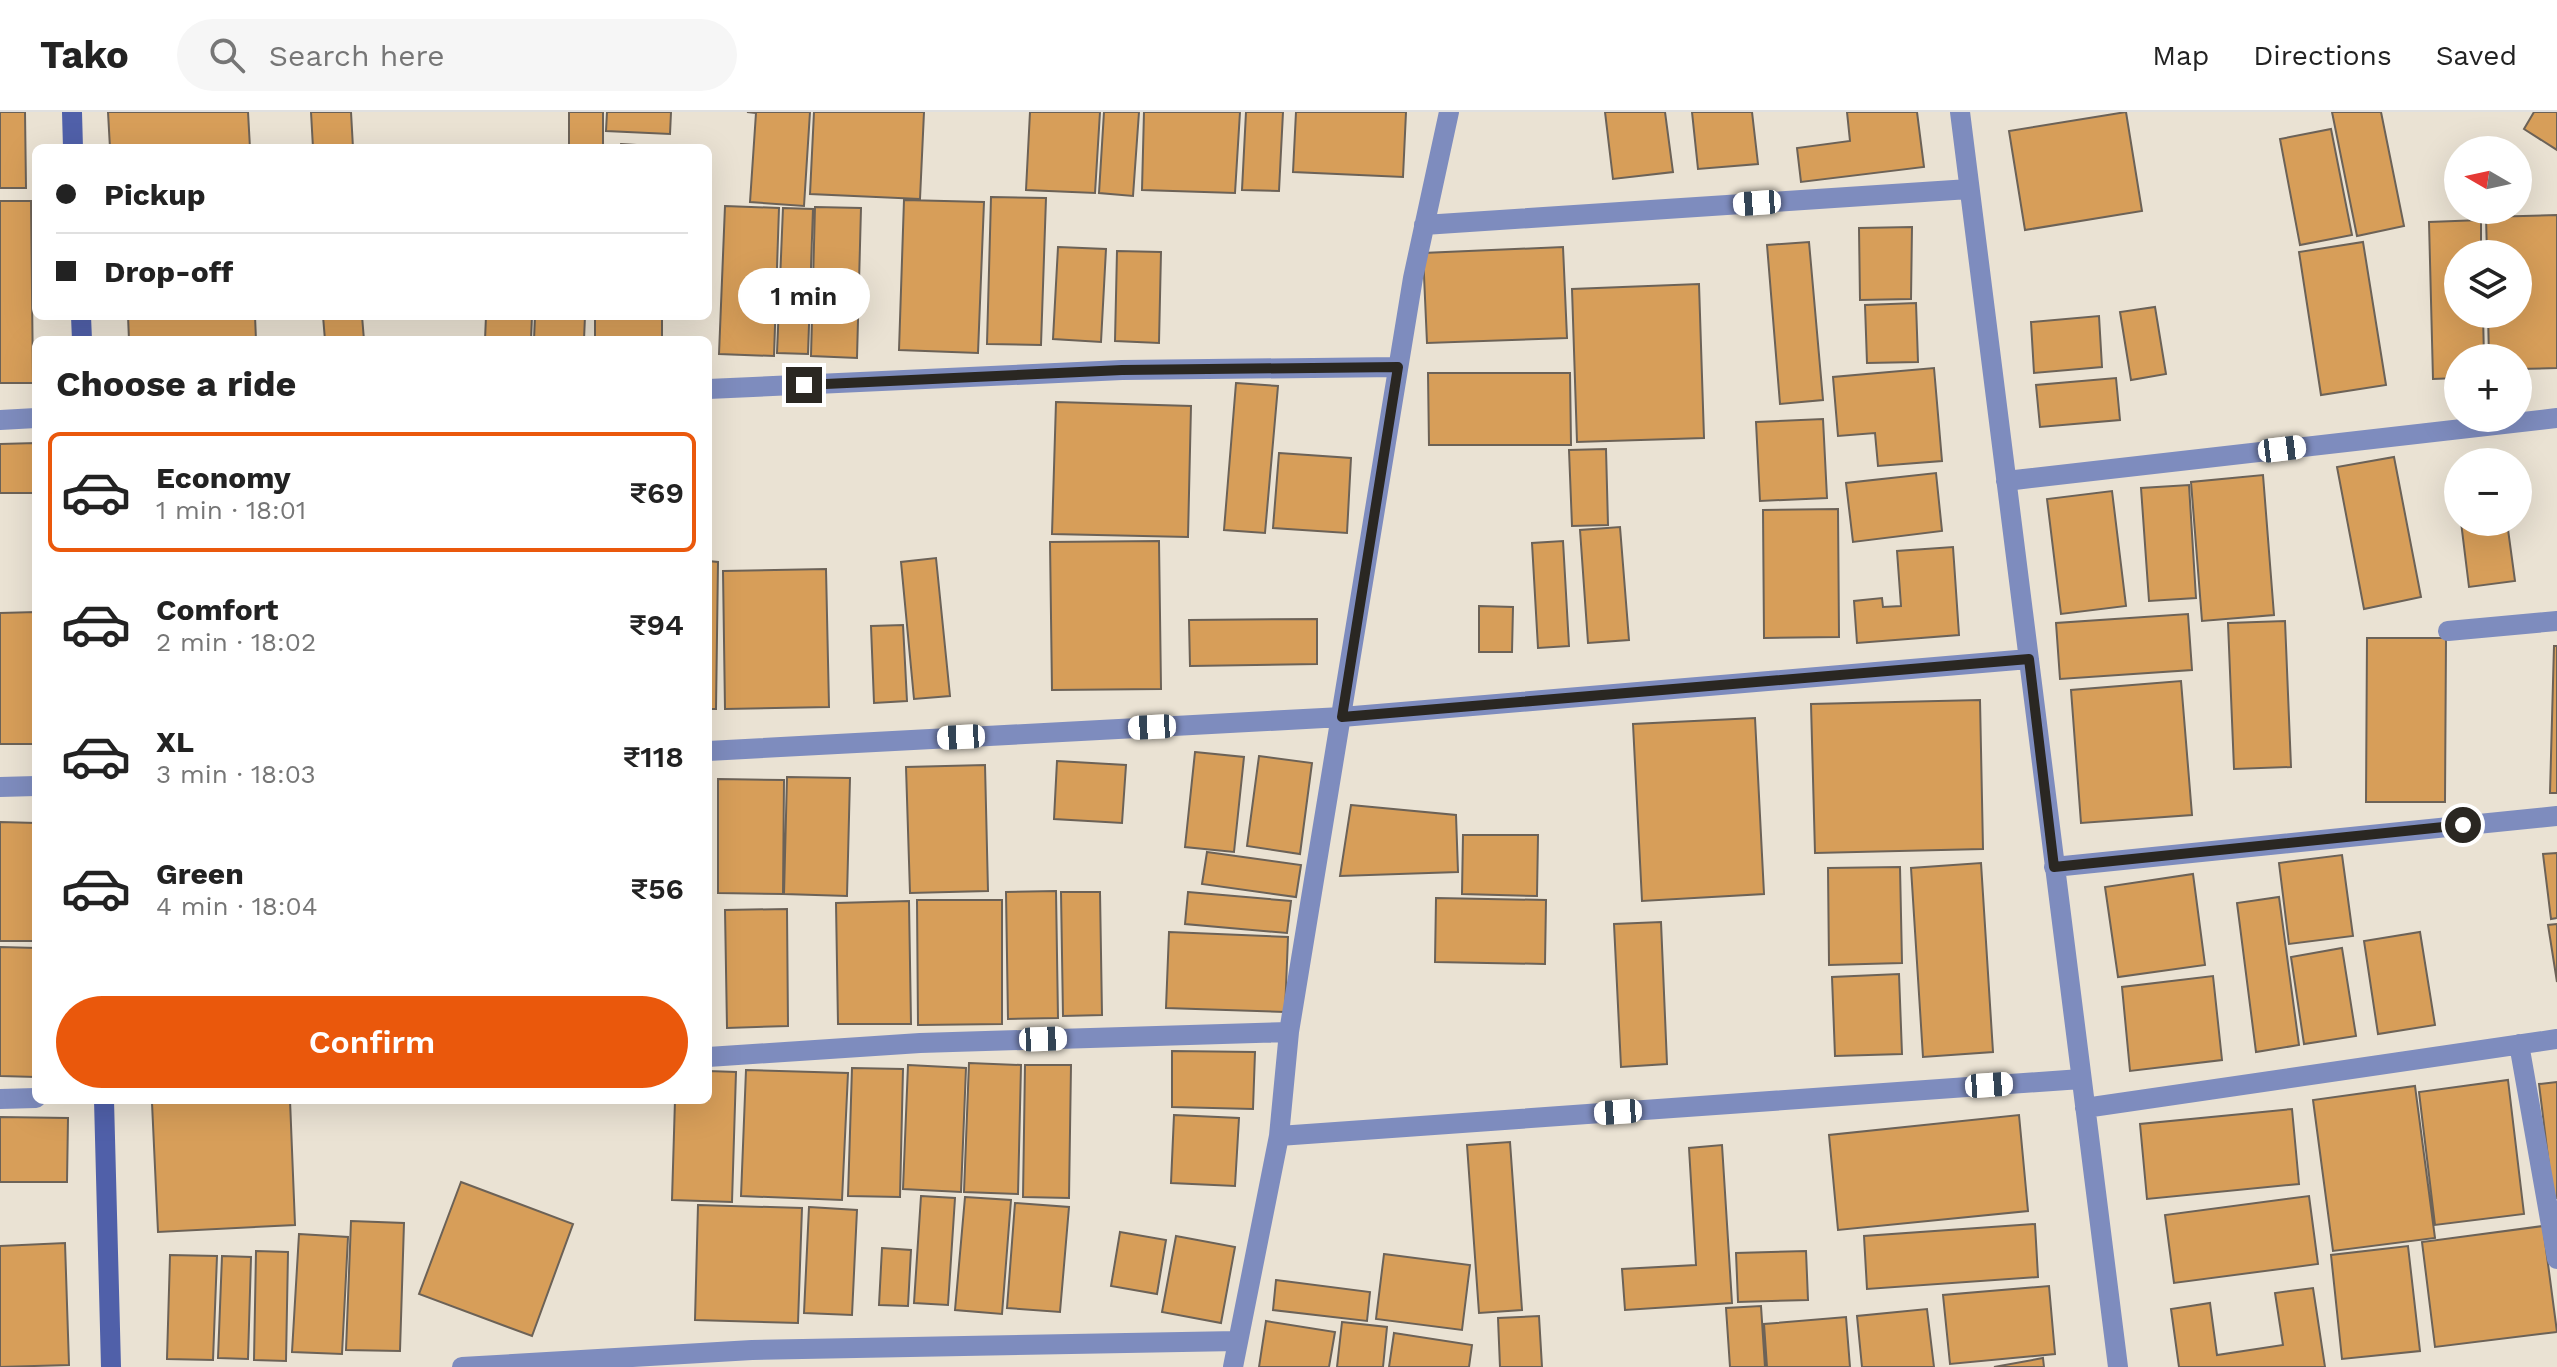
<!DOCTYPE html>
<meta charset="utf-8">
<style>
body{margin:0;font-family:"Work Sans",sans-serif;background:#f6f6f6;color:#222;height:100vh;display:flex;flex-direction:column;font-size:30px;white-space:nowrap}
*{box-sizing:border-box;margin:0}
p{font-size:26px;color:#767676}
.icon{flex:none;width:44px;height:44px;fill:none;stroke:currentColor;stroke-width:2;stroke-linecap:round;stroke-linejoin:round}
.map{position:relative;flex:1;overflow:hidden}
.sheet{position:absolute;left:32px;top:224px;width:680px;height:768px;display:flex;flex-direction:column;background:#fff;border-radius:12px;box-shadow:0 8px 32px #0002}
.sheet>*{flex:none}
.guide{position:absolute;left:32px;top:32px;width:680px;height:176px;border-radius:12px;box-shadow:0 8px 32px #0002;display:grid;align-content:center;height:176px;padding:0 24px;background:#fff}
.needle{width:52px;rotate:279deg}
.fabs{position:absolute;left:2444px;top:24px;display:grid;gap:16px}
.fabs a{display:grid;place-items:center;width:88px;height:88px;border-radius:50%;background:#fff;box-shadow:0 8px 32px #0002;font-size:40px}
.end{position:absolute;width:36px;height:36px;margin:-18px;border:10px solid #2a2722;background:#fff;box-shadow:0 0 0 4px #fff}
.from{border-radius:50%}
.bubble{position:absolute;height:56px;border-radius:28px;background:#fff;box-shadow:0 8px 32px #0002;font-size:26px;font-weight:600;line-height:56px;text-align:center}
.car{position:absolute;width:24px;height:48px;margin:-24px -12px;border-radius:10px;box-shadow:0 0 6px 2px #0007;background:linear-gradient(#fff 24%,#345 0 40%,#fff 0 76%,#345 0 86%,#fff 0)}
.guide b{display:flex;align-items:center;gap:28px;height:76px;font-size:30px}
.guide b+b{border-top:2px solid #e0e0e0}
.guide i{width:20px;height:20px;background:#222}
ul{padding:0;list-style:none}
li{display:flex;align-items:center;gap:24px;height:120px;margin:0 16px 12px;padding:0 8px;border:4px solid transparent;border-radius:12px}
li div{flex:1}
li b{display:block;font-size:30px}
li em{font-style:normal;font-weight:600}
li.selected{border-color:#ea580c}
li>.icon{width:72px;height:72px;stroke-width:1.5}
h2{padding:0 24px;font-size:36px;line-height:96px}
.primary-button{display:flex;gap:16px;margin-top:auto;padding:16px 24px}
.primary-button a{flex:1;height:92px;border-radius:48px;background:#ea580c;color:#fff;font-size:32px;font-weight:600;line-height:92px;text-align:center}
header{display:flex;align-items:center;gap:48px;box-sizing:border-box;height:112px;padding:0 40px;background:#fff;border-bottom:2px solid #e0e0e0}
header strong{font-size:38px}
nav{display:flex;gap:44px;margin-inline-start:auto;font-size:28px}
.search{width:560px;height:72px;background:#f6f6f6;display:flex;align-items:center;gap:20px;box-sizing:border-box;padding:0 28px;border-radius:44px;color:#767676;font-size:30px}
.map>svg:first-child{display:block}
</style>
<header>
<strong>Tako</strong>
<div class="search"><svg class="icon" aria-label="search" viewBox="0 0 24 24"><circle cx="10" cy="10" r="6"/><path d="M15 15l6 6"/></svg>Search here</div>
<nav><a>Map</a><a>Directions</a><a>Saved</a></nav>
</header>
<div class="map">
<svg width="2557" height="1255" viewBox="0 0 2557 1255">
<rect width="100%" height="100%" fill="#eae2d3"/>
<path fill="#d79e59" stroke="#6c6257" stroke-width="2" d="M0,0H25L26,76H0Z
M108,0H248L250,36H110Z
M311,0H351L353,36H313Z
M569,0H603V36H569Z
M607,0H671L670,22L606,19Z
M747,0H810L804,94L750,90L756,1Z
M814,0H924L920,87L810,82Z
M1030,0H1100L1095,81L1026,78Z
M1104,0H1139L1133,84L1099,81Z
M1144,0H1240L1235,81L1142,78Z
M1246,0H1283L1279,79L1242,78Z
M1296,0H1406L1403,65L1293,60Z
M1605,0H1665L1673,60L1613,67Z
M1692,0H1752L1758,52L1698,57Z
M1847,0H1917L1924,55L1801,70L1797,36L1850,29Z
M2126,0L2142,99L2025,118L2009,19Z
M2332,0H2381L2404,114L2357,124Z
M2534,0H2557V38L2524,17Z
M2331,17L2352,123L2300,133L2280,27Z
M621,32L684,36H620Z
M991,85L1046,86L1041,233L987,232Z
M904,88L984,90L978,241L899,238Z
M0,89H31L33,271H0Z
M725,94L779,96L774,244L719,242Z
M815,95L861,96L857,246L811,244Z
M783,96L813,97L808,242L777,241Z
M2557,103V256L2518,257V246H2489L2488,202H2518V142H2487L2486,105Z
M2481,108V142H2458V202H2483L2484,246H2458V266L2433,267L2429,110Z
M1912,115L1911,187L1860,188L1859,116Z
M1809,130L1823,288L1780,292L1767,133Z
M2363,130L2386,273L2321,283L2299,140Z
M1058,135L1106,137L1101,230L1053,227Z
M1563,135L1567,226L1427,231L1423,141Z
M1117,139L1161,140L1159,231L1115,229Z
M1699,172L1704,326L1577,330L1572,177Z
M1916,191L1918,250L1867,251L1865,193Z
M2155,195L2166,262L2131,268L2120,200Z
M128,204H255L256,228H129Z
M323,204H362L364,228H325Z
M486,204H532L531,228H485Z
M535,204H585L584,228H534Z
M595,204H662V228H595Z
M2099,204L2102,255L2034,261L2031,210Z
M1934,256L1942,349L1878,354L1875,321L1838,324L1833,265Z
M1428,261H1570L1571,333H1429Z
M2116,266L2120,308L2040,315L2036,273Z
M1236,271L1278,274L1265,421L1224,418Z
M1056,290L1191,294L1188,425L1052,422Z
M1823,307L1827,386L1760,389L1756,310Z
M36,331V381H0V332Z
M1606,337L1608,413L1572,414L1569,338Z
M1279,341L1351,346L1347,421L1273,416Z
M2394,345L2421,485L2364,497L2337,355Z
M1936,361L1942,419L1853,430L1846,371Z
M2263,363L2274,503L2202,509L2191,370Z
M2189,373L2196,486L2149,489L2141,376Z
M2112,379L2126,494L2061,502L2047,387Z
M1838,397L1839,525L1764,526L1763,398Z
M2461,410H2507L2515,469L2469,475Z
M1620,415L1629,528L1588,531L1580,418Z
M1159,429L1161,577L1052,578L1050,430Z
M1563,429L1569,534L1538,536L1532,431Z
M1953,435L1959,523L1857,531L1854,489L1882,486L1883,495L1901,494L1897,439Z
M936,446L950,584L914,587L901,450Z
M708,449L718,450L716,597H708Z
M826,457L829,595L725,597L723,459Z
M1479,494L1513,495L1512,540H1479Z
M36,500V632H0V501Z
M2188,502L2192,558L2060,567L2056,511Z
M1317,507V552L1190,554L1189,508Z
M2285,509L2291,655L2234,657L2228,511Z
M903,513L907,589L874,591L871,514Z
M2367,526H2446L2445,690H2366Z
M2554,534H2557V681H2550Z
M2181,569L2192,703L2081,711L2071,578Z
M1980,588L1983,737L1815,741L1811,592Z
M1755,606L1764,782L1642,789L1633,612Z
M1195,640L1244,645L1234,740L1185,735Z
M1259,644L1312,651L1300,742L1247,734Z
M1057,649L1126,653L1122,711L1054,707Z
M985,653L988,779L910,781L906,655Z
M787,665L850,666L847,784L784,782Z
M718,667L784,668L783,782L718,781Z
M1351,693L1456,703L1458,760L1340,764Z
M0,710L36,711V829H0Z
M1463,723H1538L1537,784L1462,782Z
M1207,740L1301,753L1296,785L1202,772Z
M2557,741V806L2551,807L2543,742Z
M2342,743L2353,824L2289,832L2279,751Z
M1981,751L1993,940L1923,945L1911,756Z
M1900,755L1902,851L1829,853L1828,756Z
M2193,762L2205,853L2118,865L2105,775Z
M1056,779L1058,906L1008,907L1006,780Z
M1061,780H1100L1102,903L1063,904Z
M1188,780L1291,789L1287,821L1185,812Z
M2279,785L2299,933L2256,940L2237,791Z
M1436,786L1546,788L1545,852L1435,850Z
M917,788H1002V912L918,913Z
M909,789L911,912H838L836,791Z
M787,797L788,914L727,916L725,798Z
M1661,810L1667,952L1621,955L1614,812Z
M2557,812V870L2548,813Z
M1169,820L1288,825L1285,900L1166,896Z
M2420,820L2435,913L2378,922L2364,829Z
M0,835L36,836V965L0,964Z
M2342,836L2356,924L2304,932L2291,845Z
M1899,862L1902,942L1835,944L1832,865Z
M2213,864L2222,948L2130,959L2122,875Z
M1172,939L1255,940L1253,997L1172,995Z
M969,951L1021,953L1018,1082L964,1080Z
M908,953L966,956L961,1080L903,1077Z
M1025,953H1071L1069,1086L1023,1085Z
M852,956L903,957L900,1085L848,1084Z
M746,958L848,961L842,1088L741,1084Z
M708,959L736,960L732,1090L672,1088L675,988H708Z
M2508,968L2524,1102L2435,1113L2419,980Z
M2557,970V1086H2553L2539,972Z
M2415,974L2435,1126L2333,1139L2313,988Z
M222,988H290L295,1113L158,1120L152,991Z
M2292,997L2299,1072L2147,1087L2140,1012Z
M1174,1003L1239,1006L1235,1074L1171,1071Z
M2019,1003L2028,1099L1838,1118L1829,1023Z
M0,1005L68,1006L67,1070H0Z
M1510,1030L1522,1198L1479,1201L1467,1033Z
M1722,1033L1732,1191L1625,1198L1622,1157L1696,1153L1689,1036Z
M461,1070L573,1112L532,1224L419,1182Z
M921,1084L955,1086L948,1193L914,1191Z
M2309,1084L2318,1152L2174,1171L2165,1103Z
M965,1085L1011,1088L1002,1202L955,1198Z
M1015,1091L1069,1095L1060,1200L1007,1196Z
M698,1093L802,1096L798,1211L695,1208Z
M809,1095L857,1098L852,1203L804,1201Z
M351,1109L404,1111L400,1239L346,1238Z
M2035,1112L2038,1165L1867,1177L1864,1124Z
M2543,1114L2557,1220L2435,1235L2422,1130Z
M1120,1120L1166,1128L1157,1182L1111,1174Z
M299,1122L348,1125L342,1242L292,1240Z
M1176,1124L1235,1135L1221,1211L1162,1200Z
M65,1131L69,1253L0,1255V1134Z
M2408,1134L2420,1239L2342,1247L2331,1143Z
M882,1136L911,1138L908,1194L879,1193Z
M256,1139L288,1140L286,1249L254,1248Z
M1806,1139L1808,1188L1738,1190L1736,1141Z
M1384,1142L1470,1153L1462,1218L1376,1207Z
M170,1143L217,1144L213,1248L167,1247Z
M222,1144L251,1145L248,1247L218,1246Z
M1276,1168L1370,1180L1367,1209L1273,1198Z
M2049,1174L2055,1242L1950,1252L1943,1183Z
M2313,1176L2325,1255H2179L2171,1197L2210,1191L2217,1243L2283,1233L2275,1181Z
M1761,1194L1765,1255H1730L1726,1196Z
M1927,1197L1934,1255H1862L1857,1204Z
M1539,1204L1542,1255H1500L1498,1206Z
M1846,1205L1850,1255H1767L1764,1212Z
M1266,1209L1335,1220L1329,1255H1259Z
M1342,1210L1387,1215L1383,1255H1337Z
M1394,1221L1472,1233L1469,1255H1389Z
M2043,1246L2044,1255H1994Z"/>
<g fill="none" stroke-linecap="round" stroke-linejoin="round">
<path stroke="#7e8cbe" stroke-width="20" d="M1960,0L2118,1255
M1424,113L1969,77
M708,277L1122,258L1398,255
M0,308L36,306
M2006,369L2557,306
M2448,519L2557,509
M708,639L1342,605L2029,547
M0,675L36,674
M2054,755L2557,704
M2519,932L2557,1147
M708,945L920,931L1289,920
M0,987L36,986
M2085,996L2557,927
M1279,1024L2081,967
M462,1255L752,1238L1237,1229
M1233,1255L1279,1024L1289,920L1413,166L1449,0"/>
<path stroke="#5060a9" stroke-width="20" d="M72,0L73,36
M81,204L82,228
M104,988L111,1255"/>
</g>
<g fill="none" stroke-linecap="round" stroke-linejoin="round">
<path stroke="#2a2722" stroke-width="10" d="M804,273L1122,258L1398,255L1342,605L2029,547L2054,755L2463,713"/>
</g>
</svg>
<div class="fabs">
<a><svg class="needle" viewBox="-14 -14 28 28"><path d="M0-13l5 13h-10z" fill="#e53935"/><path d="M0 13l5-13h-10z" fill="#767676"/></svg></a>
<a><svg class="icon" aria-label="layers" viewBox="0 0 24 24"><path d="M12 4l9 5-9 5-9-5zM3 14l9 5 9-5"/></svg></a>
<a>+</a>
<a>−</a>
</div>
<i class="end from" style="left:2463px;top:713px"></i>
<i class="end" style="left:804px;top:273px"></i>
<div class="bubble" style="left:738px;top:156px;width:132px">1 min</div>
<i class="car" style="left:1757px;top:91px;rotate:266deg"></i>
<i class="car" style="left:2282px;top:337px;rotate:83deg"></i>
<i class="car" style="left:1152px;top:615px;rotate:267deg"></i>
<i class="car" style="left:961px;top:625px;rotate:267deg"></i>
<i class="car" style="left:1043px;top:927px;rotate:88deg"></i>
<i class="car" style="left:1989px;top:973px;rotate:86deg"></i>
<i class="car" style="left:1618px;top:1000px;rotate:266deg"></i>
<div class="guide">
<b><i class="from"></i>Pickup</b>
<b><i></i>Drop-off</b>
</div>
<section class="sheet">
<h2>Choose a ride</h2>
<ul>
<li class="selected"><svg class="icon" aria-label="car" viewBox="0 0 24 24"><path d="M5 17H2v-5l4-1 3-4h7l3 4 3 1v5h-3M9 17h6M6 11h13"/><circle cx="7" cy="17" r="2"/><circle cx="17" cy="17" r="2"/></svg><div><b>Economy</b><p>1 min · 18:01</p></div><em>₹69</em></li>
<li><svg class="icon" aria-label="car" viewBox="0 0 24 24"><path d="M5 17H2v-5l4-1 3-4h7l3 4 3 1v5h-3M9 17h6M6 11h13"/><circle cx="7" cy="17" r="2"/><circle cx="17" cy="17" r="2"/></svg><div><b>Comfort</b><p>2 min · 18:02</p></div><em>₹94</em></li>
<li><svg class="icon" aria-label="car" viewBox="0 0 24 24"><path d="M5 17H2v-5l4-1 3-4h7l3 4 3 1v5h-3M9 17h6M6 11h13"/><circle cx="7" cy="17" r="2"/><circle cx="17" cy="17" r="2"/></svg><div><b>XL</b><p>3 min · 18:03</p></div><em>₹118</em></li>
<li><svg class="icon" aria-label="car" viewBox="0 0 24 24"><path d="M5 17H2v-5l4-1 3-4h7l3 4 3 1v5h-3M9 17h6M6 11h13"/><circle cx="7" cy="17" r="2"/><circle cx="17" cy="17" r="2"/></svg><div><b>Green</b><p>4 min · 18:04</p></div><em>₹56</em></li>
</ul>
<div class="primary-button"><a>Confirm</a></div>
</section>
</div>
